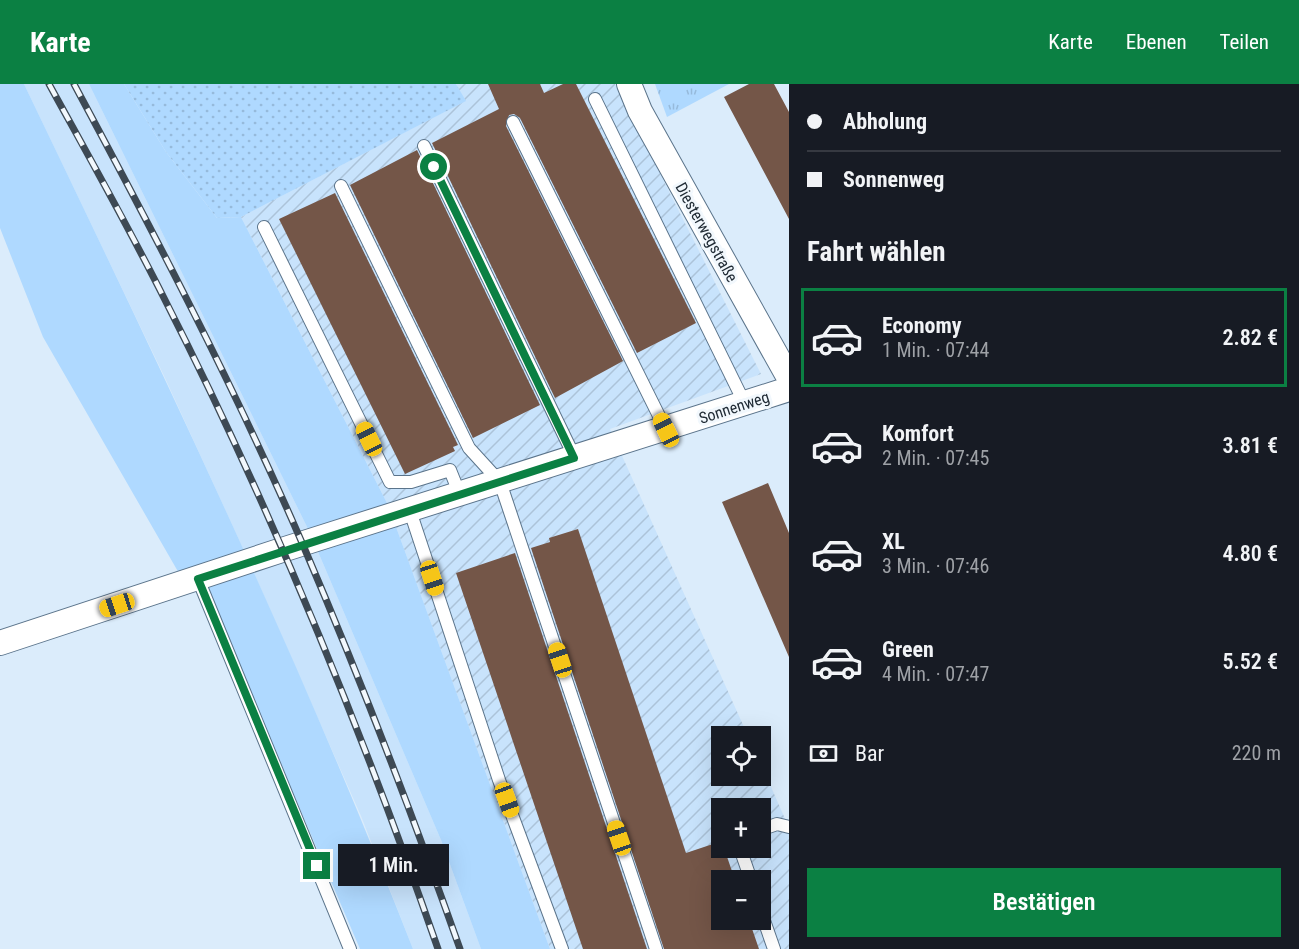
<!DOCTYPE html>
<html lang="de">
<meta charset="utf-8">
<style>
body{margin:0;font-family:"Roboto Condensed",sans-serif;background:#20242c;color:#f1f3f6;height:100vh;display:flex;flex-direction:column;font-size:22px;white-space:nowrap}
*{box-sizing:border-box;margin:0}
p{font-size:20px;color:#9ea1a6}
.icon{flex:none;width:33px;height:33px;fill:none;stroke:currentColor;stroke-width:2;stroke-linecap:round;stroke-linejoin:round}
.map{position:relative;flex:1;overflow:hidden}
.sheet{display:flex;flex-direction:column;background:#171b24;width:510px}
.sheet>*{flex:none}
.top-card{display:grid;align-content:center;height:132px;padding:0 18px;background:#171b24}
.fabs{position:absolute;left:711px;top:642px;display:grid;gap:12px}
.fabs a{display:grid;place-items:center;width:60px;height:60px;border-radius:0px;background:#171b24;box-shadow:0 6px 24px #0002;font-size:30px}
.end{position:absolute;width:27px;height:27px;margin:-14px;border:8px solid #0b8043;background:#fff;box-shadow:0 0 0 3px #fff}
.from{border-radius:50%}
.bubble{position:absolute;height:42px;border-radius:0px;background:#171b24;box-shadow:0 6px 24px #0002;font-size:20px;font-weight:600;line-height:42px;text-align:center}
.car{position:absolute;width:18px;height:36px;margin:-18px -9px;border-radius:8px;box-shadow:0 0 4px 2px #0007;background:linear-gradient(#f5c518 24%,#345 0 40%,#f5c518 0 76%,#345 0 86%,#f5c518 0)}
.top-card b{display:flex;align-items:center;gap:21px;height:57px;font-size:22px}
.top-card b+b{border-top:2px solid #363941}
.top-card i{width:15px;height:15px;background:#f1f3f6}
ul{padding:0;list-style:none}
li{display:flex;align-items:center;gap:18px;height:99px;margin:0 12px 9px;padding:0 6px;border:3px solid transparent;border-radius:0px}
li div{flex:1}
li b{display:block;font-size:22px}
li em{font-style:normal;font-weight:600}
li.on{border-color:#0b8043}
li>.icon{width:54px;height:54px;stroke-width:1.5}
h2{padding:0 18px;font-size:27px;line-height:72px}
.pay{display:flex;align-items:center;gap:15px;height:66px;padding:0 18px;font-size:22px}
.pay p{margin-inline-start:auto}
.primary-button{display:flex;gap:12px;margin-top:auto;padding:12px 18px}
.primary-button a{flex:1;height:69px;border-radius:0px;background:#0b8043;color:#fff;font-size:24px;font-weight:600;line-height:69px;text-align:center}
header{display:flex;align-items:center;gap:36px;box-sizing:border-box;height:84px;padding:0 30px;background:#0b8043;color:#fff}
header strong{font-size:28px}
nav{display:flex;gap:33px;margin-inline-start:auto;font-size:21px}
main{display:flex;flex:1;min-height:0}
.map>svg:first-child{display:block}
</style>
<header>
<strong>Karte</strong>
<nav><a>Karte</a><a>Ebenen</a><a>Teilen</a></nav>
</header>
<main>
<div class="map">
<svg width="789" height="865" viewBox="0 0 789 865">
<defs>
<pattern id="industrial-furrows" width="10" height="10" patternUnits="userSpaceOnUse" patternTransform="scale(1.5)"><rect width="10" height="10" fill="#c8e3fc"/><path d="M-1 1l2-2M0 10L10 0M9 11l2-2" fill="none" stroke="#acc3d9"/></pattern>
<pattern id="park-tufts" width="24" height="20" patternUnits="userSpaceOnUse" patternTransform="scale(1.5)"><rect width="24" height="20" fill="#afd9ff"/><path d="M3 7l-1-3M5 7V3M7 7l1-3M15 17l-1-3M17 17v-4M19 17l1-3" fill="none" stroke="#96badb"/></pattern>
<pattern id="garden-dots" width="8" height="8" patternUnits="userSpaceOnUse" patternTransform="scale(1.5)"><rect width="8" height="8" fill="#afd9ff"/><path d="M2 2h.1M6 6h.1" fill="none" stroke="#96badb" stroke-width="1.8" stroke-linecap="round"/></pattern>
</defs>
<rect width="100%" height="100%" fill="#dbecfb"/>
<path fill="#c8e3fc" d="M24,0H89L310,449L441,756L481,865H413L361,732L246,471L165,294Z"/>
<path fill="url(#industrial-furrows)" fill-rule="evenodd" d="M456,0H615L761,290L610,345L748,652H722V692H760L761,680L789,744V865H550L388,421L241,133L465,17ZM722,724H760V764H722ZM722,796H760V836H722Z"/>
<path fill="#afd9ff" d="M0,0H24C161,285 298,570 413,865H360L210,515L180,491L43,253L0,144Z
M89,0H124L166,68L217,134L241,133L388,421L550,865H481L441,756L310,449Z"/>
<path fill="url(#park-tufts)" d="M655,0H729L667,33Z"/>
<path fill="url(#garden-dots)" d="M124,0H456L466,17L241,133L217,134L166,68Z"/>
<path fill="#745648" d="M488,0H540L544,9L563,0H576L696,239L637,269L520,34L514,30L509,31L506,42L623,277L555,314L432,59L499,25Z
M749,0H774L789,28V135L724,13Z
M417,66L540,321L473,354L350,101Z
M335,109L458,361L453,363L455,367L405,390L279,135Z
M768,399L789,449V573L722,418Z
M578,445L686,769L722,757V764H724L735,796H722V836H749L759,865H664L531,464L550,458L549,454Z
M515,469L647,865H583L456,489Z"/>
<g fill="none" stroke-linecap="round" stroke-linejoin="round">
<defs>
<path id="lane" d="M595,15L745,320
M513,38L666,346
M424,62L575,374
M341,102L469,364L500,398L656,865
M264,143L390,398H411L450,386L460,411
M410,427L499,696L562,865
M198,495L350,865
M760,746L777,740L789,743
M746,764L743,773L751,796
M760,825L774,865"/>
<path id="street" d="M629,0L640,27L789,294
M0,559L282,466L789,305"/>
</defs>
<use href="#lane" stroke="#5b748b" stroke-width="14"/>
<use href="#street" stroke="#5b748b" stroke-width="26"/>
<use href="#lane" stroke="#fff" stroke-width="12"/>
<use href="#street" stroke="#fff" stroke-width="24"/>
<defs>
<path id="rail" d="M49,0C88,71 128,142 164,214C271,424 361,643 438,865
M74,0C155,151 235,304 303,461C360,594 412,729 460,865"/>
</defs>
<use href="#rail" stroke="#3d4954" stroke-width="7"/>
<use href="#rail" stroke="#f2f8fd" stroke-width="4.5" stroke-dasharray="14" stroke-linecap="butt"/>
</g>
<g fill="none" stroke-linecap="round" stroke-linejoin="round">
<path stroke="#0b8043" stroke-width="8" d="M317,782L198,495L574,374L434,83"/>
</g>
<g text-anchor="middle" stroke-width="6" stroke-linejoin="round" paint-order="stroke">
<g font-size="16" fill="#212c36" stroke="#f2f8fd">
<text transform="translate(707 148) rotate(61)" y="6">Diesterwegstraße</text>
<text transform="translate(734 323) rotate(-18)" y="6">Sonnenweg</text>
</g>
</g>
</svg>
<div class="fabs">
<a><svg class="icon" aria-label="locate" viewBox="0 0 24 24"><circle cx="12" cy="12" r="6"/><path d="M12 2v4M12 18v4M2 12h4M18 12h4"/></svg></a>
<a>+</a>
<a>−</a>
</div>
<i class="end from" style="left:434px;top:83px"></i>
<i class="end" style="left:317px;top:782px"></i>
<div class="bubble" style="left:338px;top:760px;width:111px">1 Min.</div>
<i class="car" style="left:666px;top:346px;rotate:334deg"></i>
<i class="car" style="left:369px;top:355px;rotate:334deg"></i>
<i class="car" style="left:432px;top:494px;rotate:162deg"></i>
<i class="car" style="left:117px;top:521px;rotate:252deg"></i>
<i class="car" style="left:560px;top:576px;rotate:342deg"></i>
<i class="car" style="left:507px;top:716px;rotate:160deg"></i>
<i class="car" style="left:619px;top:754px;rotate:341deg"></i>
</div>
<section class="sheet">
<div class="top-card">
<b><i class="from"></i>Abholung</b>
<b><i></i>Sonnenweg</b>
</div>
<h2>Fahrt wählen</h2>
<ul>
<li class="on"><svg class="icon" aria-label="car" viewBox="0 0 24 24"><path d="M5 17H2v-5l4-1 3-4h7l3 4 3 1v5h-3M9 17h6M6 11h13"/><circle cx="7" cy="17" r="2"/><circle cx="17" cy="17" r="2"/></svg><div><b>Economy</b><p>1 Min. · 07:44</p></div><em>2.82 €</em></li>
<li><svg class="icon" aria-label="car" viewBox="0 0 24 24"><path d="M5 17H2v-5l4-1 3-4h7l3 4 3 1v5h-3M9 17h6M6 11h13"/><circle cx="7" cy="17" r="2"/><circle cx="17" cy="17" r="2"/></svg><div><b>Komfort</b><p>2 Min. · 07:45</p></div><em>3.81 €</em></li>
<li><svg class="icon" aria-label="car" viewBox="0 0 24 24"><path d="M5 17H2v-5l4-1 3-4h7l3 4 3 1v5h-3M9 17h6M6 11h13"/><circle cx="7" cy="17" r="2"/><circle cx="17" cy="17" r="2"/></svg><div><b>XL</b><p>3 Min. · 07:46</p></div><em>4.80 €</em></li>
<li><svg class="icon" aria-label="car" viewBox="0 0 24 24"><path d="M5 17H2v-5l4-1 3-4h7l3 4 3 1v5h-3M9 17h6M6 11h13"/><circle cx="7" cy="17" r="2"/><circle cx="17" cy="17" r="2"/></svg><div><b>Green</b><p>4 Min. · 07:47</p></div><em>5.52 €</em></li>
</ul>
<div class="pay"><svg class="icon" aria-label="cash" viewBox="0 0 24 24"><path d="M3 7h18v10H3z"/><circle cx="12" cy="12" r="2"/></svg>Bar<p>220 m</p></div>
<div class="primary-button"><a>Bestätigen</a></div>
</section>
</main>
